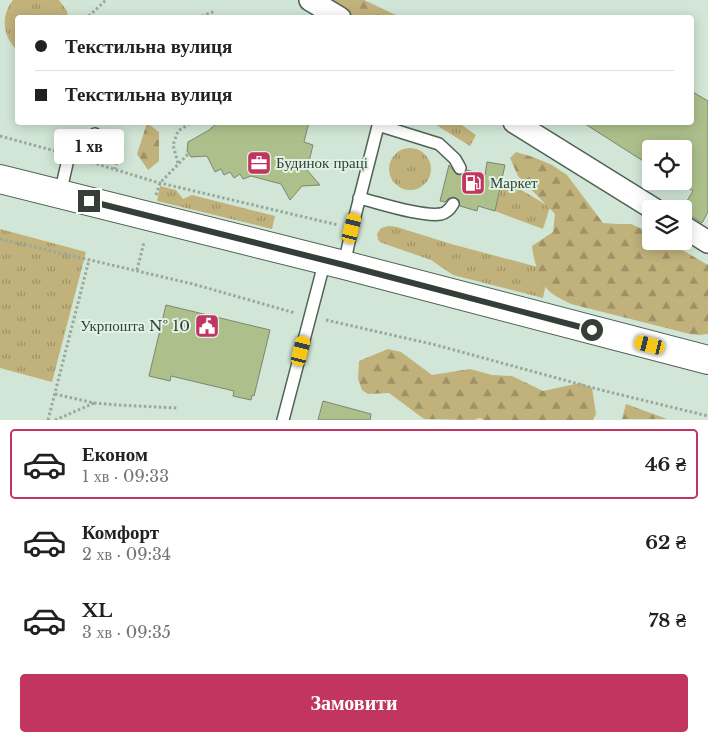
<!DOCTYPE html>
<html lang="uk">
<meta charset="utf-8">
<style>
body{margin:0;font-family:"Libre Baskerville",serif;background:#f2f2f2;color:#202124;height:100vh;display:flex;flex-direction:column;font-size:19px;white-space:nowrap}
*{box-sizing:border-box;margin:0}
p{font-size:16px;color:#757577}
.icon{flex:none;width:28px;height:28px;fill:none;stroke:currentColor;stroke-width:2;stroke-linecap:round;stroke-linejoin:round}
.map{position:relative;height:420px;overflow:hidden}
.panel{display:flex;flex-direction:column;background:#fff;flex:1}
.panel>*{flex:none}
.hud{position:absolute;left:15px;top:15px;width:679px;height:110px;border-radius:5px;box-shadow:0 2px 12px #0003;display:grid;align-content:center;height:110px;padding:0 20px;background:#fff}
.controls{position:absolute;left:642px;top:140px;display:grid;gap:10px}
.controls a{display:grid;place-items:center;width:50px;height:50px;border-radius:5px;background:#fff;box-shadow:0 2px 12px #0003;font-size:25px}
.end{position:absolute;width:22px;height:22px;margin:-11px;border:6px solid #363e38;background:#fff;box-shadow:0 0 0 2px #fff}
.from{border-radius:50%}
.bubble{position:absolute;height:35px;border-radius:5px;background:#fff;box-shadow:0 2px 12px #0003;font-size:16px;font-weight:800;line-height:35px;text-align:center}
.car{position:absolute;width:15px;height:30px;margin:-15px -8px;border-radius:6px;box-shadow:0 0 4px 1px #0007;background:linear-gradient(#f5c518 24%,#345 0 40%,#f5c518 0 76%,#345 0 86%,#f5c518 0)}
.hud b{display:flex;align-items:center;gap:18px;height:48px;font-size:19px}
.hud b+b{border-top:1px solid #e0e0e0}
.hud i{width:12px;height:12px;background:#202124}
ul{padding:9px 0 0;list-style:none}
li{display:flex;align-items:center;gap:15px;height:70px;margin:0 10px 8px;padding:0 10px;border:2px solid transparent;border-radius:5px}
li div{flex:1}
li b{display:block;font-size:19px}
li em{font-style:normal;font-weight:800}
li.selected{border-color:#c33561}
li>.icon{width:45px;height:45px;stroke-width:1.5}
.action{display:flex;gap:10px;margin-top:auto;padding:10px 20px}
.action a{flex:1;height:58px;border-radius:5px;background:#c33561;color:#fff;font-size:20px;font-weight:800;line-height:58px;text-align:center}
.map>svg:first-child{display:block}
</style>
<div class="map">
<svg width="708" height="420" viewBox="0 0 708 420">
<defs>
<pattern id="grass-tufts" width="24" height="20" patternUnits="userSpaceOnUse" patternTransform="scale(1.25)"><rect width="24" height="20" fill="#c1b17b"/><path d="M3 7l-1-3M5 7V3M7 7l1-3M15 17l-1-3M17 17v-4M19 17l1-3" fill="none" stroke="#9e9166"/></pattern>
<pattern id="forest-firs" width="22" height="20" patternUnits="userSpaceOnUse" patternTransform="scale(1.25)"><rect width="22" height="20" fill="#c1b17b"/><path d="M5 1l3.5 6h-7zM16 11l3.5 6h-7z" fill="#9e9166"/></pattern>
</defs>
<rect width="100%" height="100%" fill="#d1e6d6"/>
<path fill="url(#grass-tufts)" d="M13,0H59L67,11L68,17L18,18L17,50C3,37 0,16 13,0Z
M433,123H459L476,135L470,146Z
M389 169a21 21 0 1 1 42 0a21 21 0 1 1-42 0Z
M503,179L550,207L543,229L495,211Z
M160,186L176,190L183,199L192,195L275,216L272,229L157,201Z
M389,226L397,227L451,244L549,270L543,298L453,275L431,260L382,243L378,240L377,234L381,228Z
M0,229L86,252L52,382L0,368Z"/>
<path fill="url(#forest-firs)" d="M320,0H364L400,17H350Z
M147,123L159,132V161L148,170L137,154Z
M516,152L533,157L552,165L567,175L603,223L619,224H631L651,233V241H667L708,265V334L699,335L690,334L571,304C563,300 552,295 547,289C539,279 533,258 532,246L553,232L555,214L518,176L510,158Z
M388,349L401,352L432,375L470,369L492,375L512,376L543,391L580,383L592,388L596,414L593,420H484L480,418L474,420L424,419L389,393L368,394L362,390L358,379L359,361Z
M626,404L667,419H622Z"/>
<path fill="#adc08b" stroke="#7e8571" d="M691,91L708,101V212L702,223L684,212V209H682L693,191L677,181H684V149H651V166L582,122H691Z
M219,122H309L304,142L313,145L307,170L320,185L302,186L290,200L281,184L251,176L243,179L240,174L234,178L230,172L224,175L221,169L215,172L207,156L191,157L187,151L188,142L211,129V128Z
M487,162L505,165L495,211L478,206L477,211L460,206L459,200L454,197L449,198L445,202L440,201L449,165L456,174L459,175L464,174L467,170L485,175Z
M166,305L270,330L254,396L252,395L251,400L233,396L234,391L171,376L170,381L149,376Z
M323,401L371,414L370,420H318Z"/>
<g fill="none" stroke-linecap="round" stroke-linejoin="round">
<defs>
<path id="service" d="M378,125L439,144L455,159L460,168
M60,194L69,155L95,134
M359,198C380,203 421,217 441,214C446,213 450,209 453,204
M344,265L352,228L379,122
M283,420L325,260"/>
<path id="minor" d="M310,0L340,18
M514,122L654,209
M684,227L708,242"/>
<path id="tertiary" d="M0,179L344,265L708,360"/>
</defs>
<use href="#service" stroke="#506255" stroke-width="14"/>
<use href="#minor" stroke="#506255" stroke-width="24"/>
<use href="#tertiary" stroke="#506255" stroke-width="30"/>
<path stroke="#98a99c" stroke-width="3" stroke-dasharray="2.5 2.5" stroke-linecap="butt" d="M84,18L90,15L106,0
M197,18L215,11
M0,136L55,151
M105,147L117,161L115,169
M87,161L156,182L338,225
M178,163L173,145L178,131L192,122
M156,195L160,183L189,153
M0,239L193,284L295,313
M137,270L144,242
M326,320L436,345L597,389L708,416
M55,394L94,403L118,405L178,408
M48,420L89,260
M55,420L94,403"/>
<use href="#service" stroke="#fff" stroke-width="11"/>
<use href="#minor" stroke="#fff" stroke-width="21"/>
<use href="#tertiary" stroke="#fff" stroke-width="28"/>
</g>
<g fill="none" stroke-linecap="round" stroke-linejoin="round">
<path stroke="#363e38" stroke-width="6" d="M89,201L344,265L592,330"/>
</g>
<defs>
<symbol id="office-square" viewBox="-11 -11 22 22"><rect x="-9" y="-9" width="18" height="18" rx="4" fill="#c33561" stroke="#def3e3"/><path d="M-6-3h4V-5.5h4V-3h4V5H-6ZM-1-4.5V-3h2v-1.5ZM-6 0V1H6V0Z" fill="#fff"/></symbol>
<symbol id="fuel-square" viewBox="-11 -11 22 22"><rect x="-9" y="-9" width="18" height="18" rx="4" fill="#c33561" stroke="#def3e3"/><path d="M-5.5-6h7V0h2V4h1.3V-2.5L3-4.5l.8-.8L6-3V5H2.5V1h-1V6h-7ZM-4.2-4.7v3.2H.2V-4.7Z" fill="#fff"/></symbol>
<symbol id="civic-square" viewBox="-11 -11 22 22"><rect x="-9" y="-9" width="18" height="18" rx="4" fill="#c33561" stroke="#def3e3"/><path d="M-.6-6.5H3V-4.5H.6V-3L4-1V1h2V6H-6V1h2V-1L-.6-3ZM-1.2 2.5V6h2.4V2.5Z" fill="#fff"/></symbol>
</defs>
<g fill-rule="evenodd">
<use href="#office-square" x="245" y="149" width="28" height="28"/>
<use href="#fuel-square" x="459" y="169" width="28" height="28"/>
<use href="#civic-square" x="193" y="312" width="28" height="28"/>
</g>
<g text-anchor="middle" stroke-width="4" stroke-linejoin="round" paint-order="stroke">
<g font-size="15" fill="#363e38" stroke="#def3e3" text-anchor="start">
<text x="276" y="168">Будинок праці</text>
<text x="490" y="188">Маркет</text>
<text x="190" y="331" text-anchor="end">Укрпошта № 10</text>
</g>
</g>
</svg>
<div class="controls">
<a><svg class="icon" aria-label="locate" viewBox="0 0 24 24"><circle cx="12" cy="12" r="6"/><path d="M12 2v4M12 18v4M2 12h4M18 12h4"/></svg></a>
<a><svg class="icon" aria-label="layers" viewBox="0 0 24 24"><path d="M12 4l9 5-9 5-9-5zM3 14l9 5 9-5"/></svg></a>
</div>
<i class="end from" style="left:592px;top:330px"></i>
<i class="end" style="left:89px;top:201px"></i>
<div class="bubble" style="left:54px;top:129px;width:70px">1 хв</div>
<i class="car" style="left:352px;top:228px;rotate:14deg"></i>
<i class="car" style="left:650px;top:345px;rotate:284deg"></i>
<i class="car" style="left:301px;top:351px;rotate:14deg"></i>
<div class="hud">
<b><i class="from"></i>Текстильна вулиця</b>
<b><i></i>Текстильна вулиця</b>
</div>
</div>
<section class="panel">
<ul>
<li class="selected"><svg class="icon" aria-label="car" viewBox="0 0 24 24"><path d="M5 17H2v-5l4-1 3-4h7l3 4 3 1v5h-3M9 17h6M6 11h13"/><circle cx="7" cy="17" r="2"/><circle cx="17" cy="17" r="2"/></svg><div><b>Економ</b><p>1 хв · 09:33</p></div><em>46 ₴</em></li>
<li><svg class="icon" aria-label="car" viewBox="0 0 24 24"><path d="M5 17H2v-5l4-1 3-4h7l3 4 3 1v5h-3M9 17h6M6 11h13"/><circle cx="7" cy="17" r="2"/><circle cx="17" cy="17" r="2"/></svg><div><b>Комфорт</b><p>2 хв · 09:34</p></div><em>62 ₴</em></li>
<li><svg class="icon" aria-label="car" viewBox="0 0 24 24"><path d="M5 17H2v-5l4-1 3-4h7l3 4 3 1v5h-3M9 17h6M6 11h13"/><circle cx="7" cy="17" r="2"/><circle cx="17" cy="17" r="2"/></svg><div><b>XL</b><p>3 хв · 09:35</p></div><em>78 ₴</em></li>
</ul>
<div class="action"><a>Замовити</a></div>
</section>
